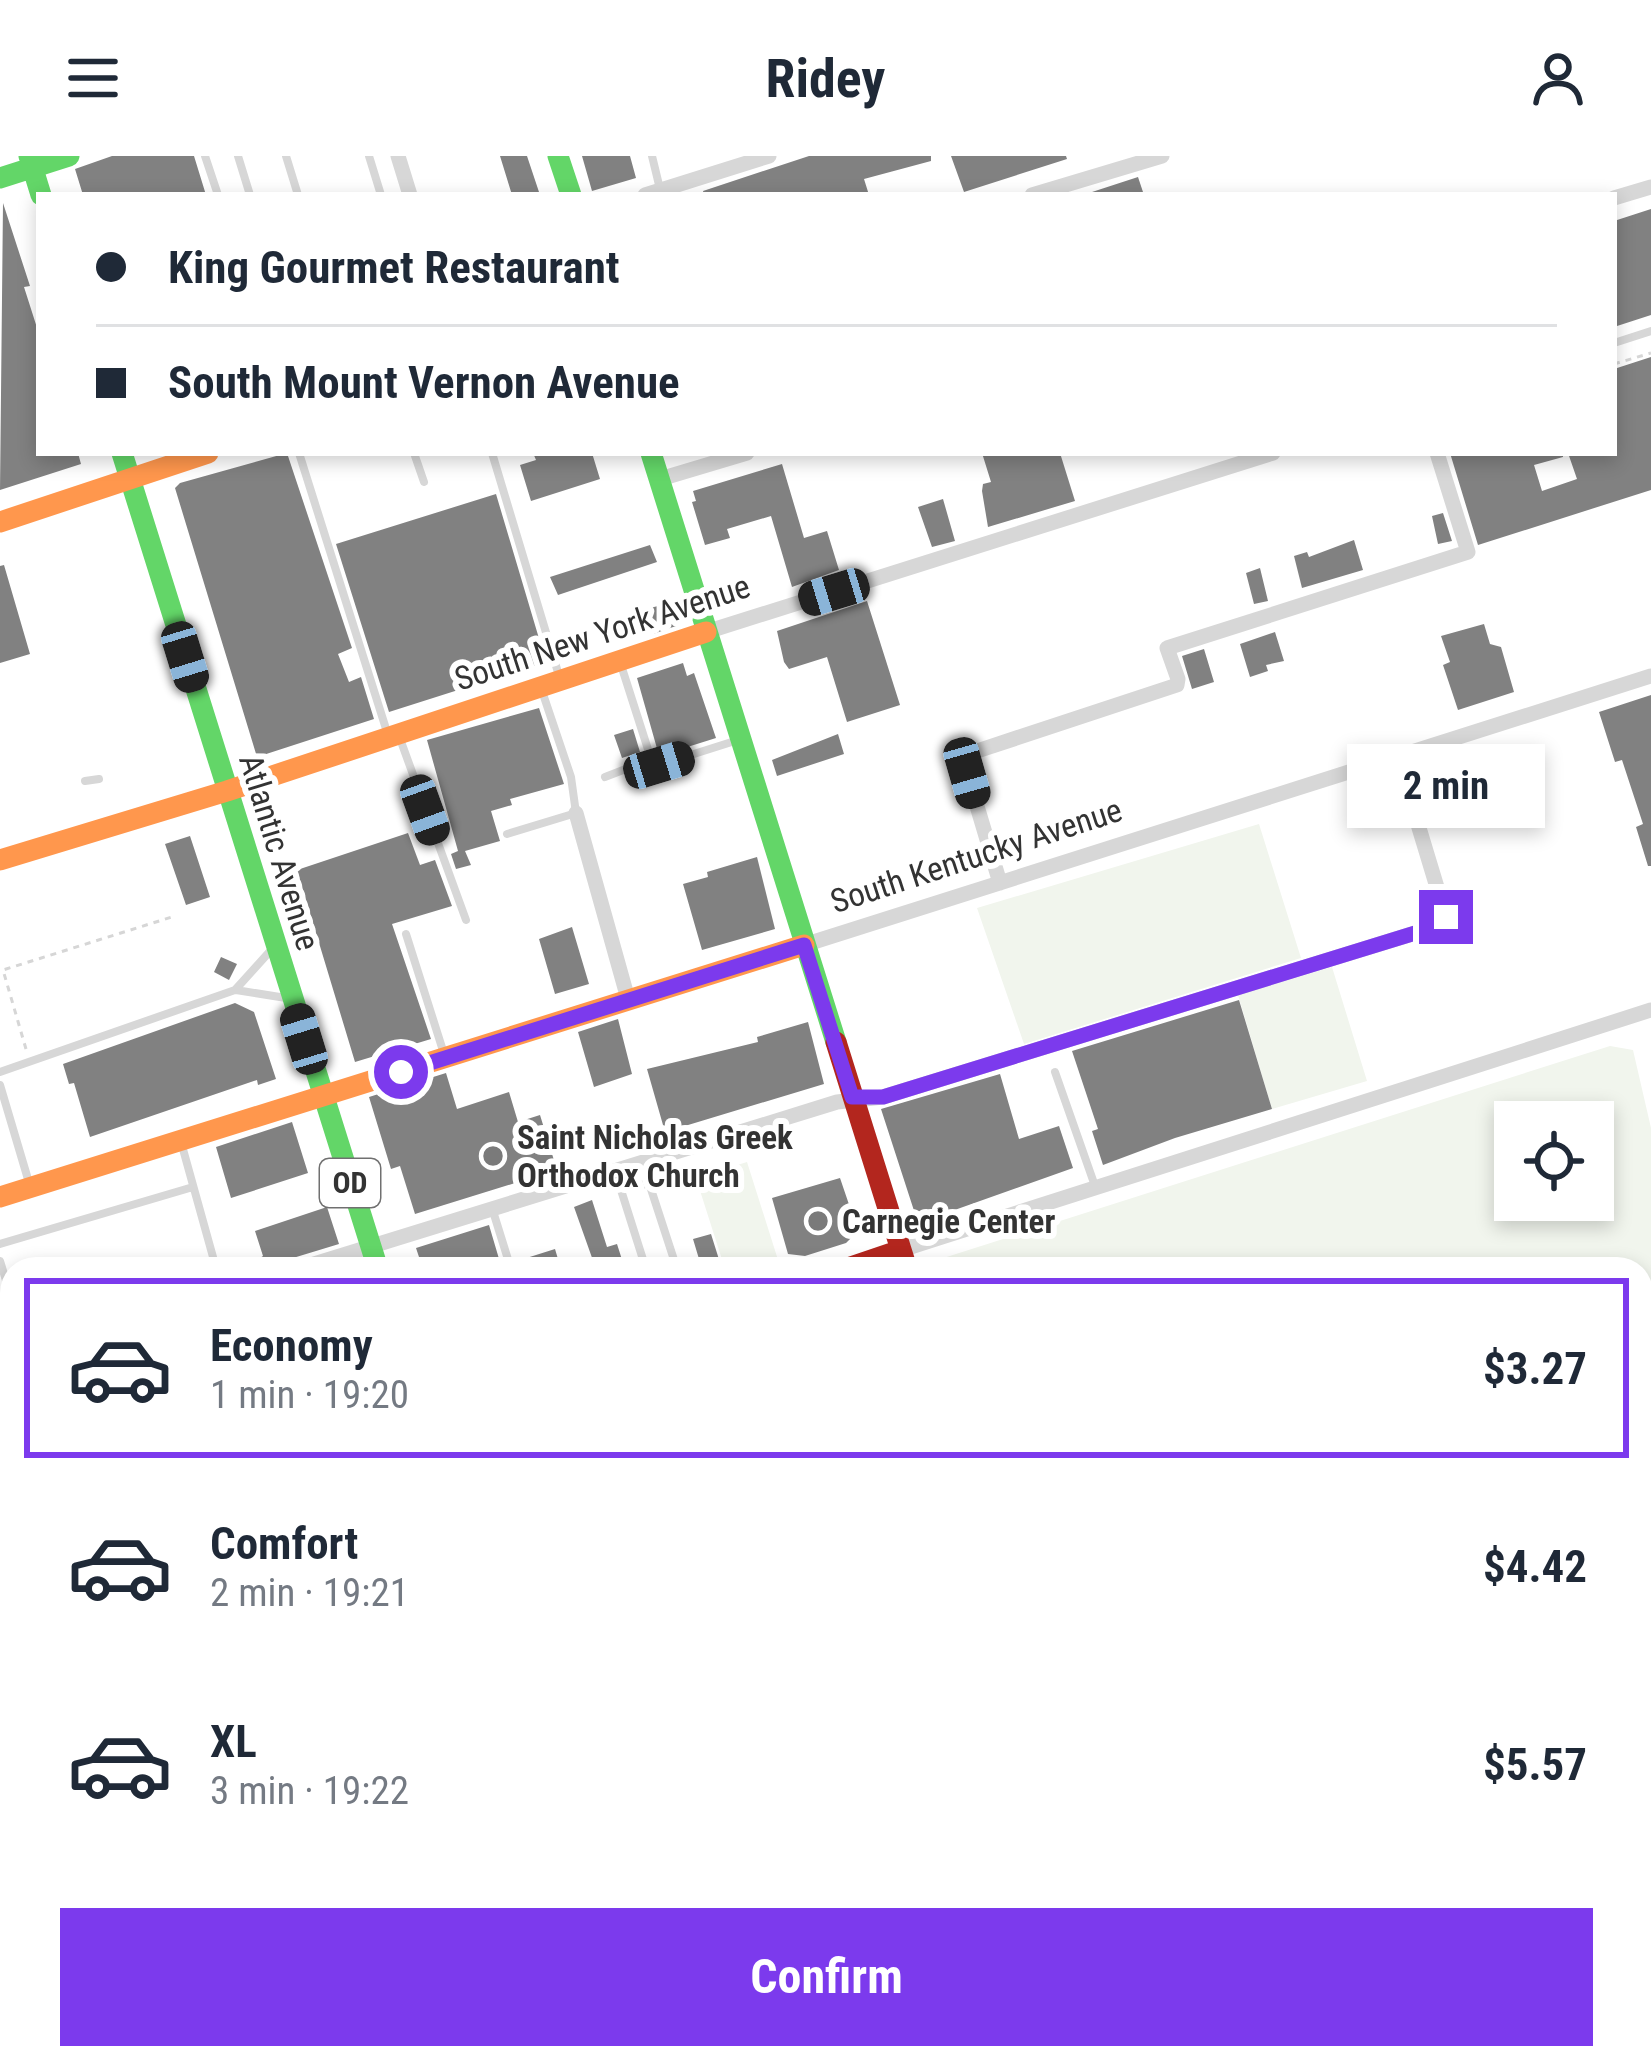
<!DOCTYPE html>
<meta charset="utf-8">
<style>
body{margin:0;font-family:"Roboto Condensed",sans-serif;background:#f2f2f3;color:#1f2937;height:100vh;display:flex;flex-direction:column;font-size:45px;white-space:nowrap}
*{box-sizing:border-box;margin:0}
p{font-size:39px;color:#747a83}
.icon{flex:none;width:66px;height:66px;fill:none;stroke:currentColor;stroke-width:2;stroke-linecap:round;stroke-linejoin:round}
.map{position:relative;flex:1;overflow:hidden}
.sheet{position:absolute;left:0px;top:1101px;width:1653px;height:813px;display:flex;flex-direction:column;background:#fff;border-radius:36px 36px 0 0;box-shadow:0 6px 18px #0003}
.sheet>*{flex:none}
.hud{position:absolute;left:36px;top:36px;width:1581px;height:264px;border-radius:0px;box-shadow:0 6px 18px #0003;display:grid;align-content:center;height:264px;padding:0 60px;background:#fff}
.buttons{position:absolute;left:1494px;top:945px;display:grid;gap:24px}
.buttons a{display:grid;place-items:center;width:120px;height:120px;border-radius:0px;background:#fff;box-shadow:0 6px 18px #0003;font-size:60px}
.end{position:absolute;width:54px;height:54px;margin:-27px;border:15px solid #7c3aed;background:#fff;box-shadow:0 0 0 6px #fff}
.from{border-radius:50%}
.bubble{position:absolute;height:84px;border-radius:0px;background:#fff;box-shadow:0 6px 18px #0003;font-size:39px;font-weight:700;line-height:84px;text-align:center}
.car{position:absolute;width:36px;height:72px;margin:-36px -18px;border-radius:15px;box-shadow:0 0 9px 3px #0007;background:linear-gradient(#222 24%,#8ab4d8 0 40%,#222 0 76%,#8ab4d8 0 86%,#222 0)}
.hud b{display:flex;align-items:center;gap:42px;height:114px;font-size:45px}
.hud b+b{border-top:3px solid #e0e1e3}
.hud i{width:30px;height:30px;background:#1f2937}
ul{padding:21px 0 0;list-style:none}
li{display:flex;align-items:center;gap:36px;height:180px;margin:0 24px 18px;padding:0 36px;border:6px solid transparent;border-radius:0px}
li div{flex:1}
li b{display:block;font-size:45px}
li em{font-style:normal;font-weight:700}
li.active{border-color:#7c3aed}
li>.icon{width:108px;height:108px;stroke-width:1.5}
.cta{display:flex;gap:24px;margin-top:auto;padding:24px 60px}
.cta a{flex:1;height:138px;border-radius:0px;background:#7c3aed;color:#fff;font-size:48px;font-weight:700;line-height:138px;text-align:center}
header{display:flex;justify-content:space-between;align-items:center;height:156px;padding:0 60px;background:#fff;font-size:54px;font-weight:700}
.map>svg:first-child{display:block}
</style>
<header><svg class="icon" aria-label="menu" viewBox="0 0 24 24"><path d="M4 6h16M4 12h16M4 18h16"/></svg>Ridey<svg class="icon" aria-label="person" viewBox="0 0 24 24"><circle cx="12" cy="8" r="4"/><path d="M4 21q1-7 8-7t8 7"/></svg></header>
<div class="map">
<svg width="1651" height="1913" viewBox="0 0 1651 1913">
<rect width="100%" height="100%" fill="#fff"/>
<path fill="#f1f5ed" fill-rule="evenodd" d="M1259,668L1301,802L1024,888L977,752Z
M1332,811L1367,925L1272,953L1238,839Z
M1610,890L1633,894L1651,972V1165L1641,1170V1113H936L934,1105ZM1593,966V1044H1515V966Z
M747,1006L779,1107L759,1113H725L696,1022Z
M1651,1215V1350L1641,1353V1218Z"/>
<path fill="#818181" d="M112,0H194L206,39H83L75,13Z
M500,0H527L540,39H512Z
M582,0H630L636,22L592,35Z
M809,0H931V5L864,23L869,39H704L703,35Z
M951,0H1066L1067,3L964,36Z
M1138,21L1144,39H1092V36Z
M3,47L30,130L24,131L39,178V297H78L81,308L0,334Z
M1651,53V159L1614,171V65Z
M1651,201V334L1478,389L1450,297H1563V301L1534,309L1542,335L1577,323L1568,297H1614V213Z
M287,297L352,492L338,498L349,526L361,521L374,563L257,601L175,332L180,327Z
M533,297H592L600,323L531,345L520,309L536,304Z
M982,297H1060L1075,345L988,371L982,335L983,328L991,326Z
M782,308L804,382L827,375L839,414L792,431L771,360L727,373L730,382L705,389L692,346L696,345L693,335Z
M496,338L546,506L389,556L336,388Z
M943,343L955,385L932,391L918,351Z
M1443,357L1452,385L1438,388L1432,360Z
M1354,384L1363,414L1302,432L1294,400L1307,396L1309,401Z
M650,389L657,406L558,439L550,421Z
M4,409L30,498L0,507V410Z
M1260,412L1268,445L1254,448L1246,417Z
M867,445L900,549L847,566L827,501L789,513L784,506L777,475Z
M670,447L676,470L653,478L646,453Z
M1484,468L1490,488L1501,491L1514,536L1458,554L1443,509L1450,506L1441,480Z
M1275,476L1284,505L1266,509L1268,515L1250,521L1240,488Z
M1204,493L1214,526L1192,533L1182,500Z
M683,507L687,520L694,517L716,582L662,599L658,596L637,522Z
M1651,539V710H1648L1636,671L1643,668L1622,604L1615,606L1599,556Z
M539,552L564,628L510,643L512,649L491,655L500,685L465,695L471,709L456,713L451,698L458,695L427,584Z
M633,573L640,596L622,602L614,579Z
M838,578L844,598L777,620L772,604Z
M408,677L420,709L435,704L452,750L392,768L431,883L355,906L297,714Z
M190,680L210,741L186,749L165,688Z
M757,701L775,773L702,794L683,728L708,721L707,716Z
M572,771L589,828L555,838L539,783Z
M221,801L237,808L229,824L214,816Z
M1239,844L1272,953L1175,982L1103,1009L1092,975L1098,973L1072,895Z
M235,847L254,856L276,923L258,929L257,924L90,981L74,927L69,928L63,908Z
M618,863L632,918L594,931L578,876Z
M808,866L824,928L665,976L647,913L758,886L757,881Z
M446,917L457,953L509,936L518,966L540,959L557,1014L415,1058L400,1010L391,1013L369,941Z
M1000,918L1019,983L1059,970L1073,1012L918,1067L881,953Z
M292,966L308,1017L231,1042L216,991Z
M840,1022L858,1075L846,1087L805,1100L788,1098L772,1042Z
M592,1044L607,1091L617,1088L625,1113H596L574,1051Z
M327,1051L339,1088L293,1102L286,1113H263L260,1102L263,1100L255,1075Z
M489,1069L502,1113H423L416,1092Z
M711,1078L722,1113H702L693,1083Z
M555,1093L561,1113H519L517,1105Z
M1651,1896V1913H1608L1607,1910Z"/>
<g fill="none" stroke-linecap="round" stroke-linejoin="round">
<path stroke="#d6d6d6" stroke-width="3" stroke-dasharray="6 6" stroke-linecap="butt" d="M1614,208L1651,197
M26,893L3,814L175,760
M1641,1283L1651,1280
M1651,1738L1641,1741L1651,1753
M1468,1904L1473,1902"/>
<path stroke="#d7d7d7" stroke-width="8" d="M205,0L218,39
M238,0L250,39
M286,0L298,39
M369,0L381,39
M652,0L660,33
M1614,187L1651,175
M299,297L387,576
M414,297L424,326
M492,297L560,523
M621,509L653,609
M399,580L466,764
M605,621L636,609H659L738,584
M85,625L99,623
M507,678L576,657L571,621L541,532
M406,778L445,901
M236,834L286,842
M0,916L235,834L272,793
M1055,916L1095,1030
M0,929L30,1030
M181,986L213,1101L209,1113
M492,1052L511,1113
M0,1088L193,1031
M0,1105L12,1144
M646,1113L621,1034L649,1027L677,1113
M331,1902L334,1913
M695,1902L699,1913"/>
<path stroke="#d7d7d7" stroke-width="15" d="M398,0L410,39
M645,39L769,0
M1032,39L1162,0
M1614,42L1651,31
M660,323L747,297
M706,476L1273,297
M576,657L628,843
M1000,727L962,600L1177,529L1178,523L1167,492L1468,396L1437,297
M804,789L1651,520
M901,1094L1651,854
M298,1113L837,946L883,941L1438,770L1446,761L1397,599
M1641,1204L1651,1201
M0,1208L12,1204
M1641,1370L1651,1366
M1641,1877L1651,1874
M1525,1913L1559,1902"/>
<path stroke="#63d668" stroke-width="21" d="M29,0L41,39
M558,0L571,39
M0,22L69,0
M122,297L378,1113
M651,297L836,886
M0,1380L12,1376
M0,1411L12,1407
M0,1607L12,1643
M94,1902L98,1913
M623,1902L627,1913
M1157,1902L1161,1913"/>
<path stroke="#ff974d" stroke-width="21" d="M0,366L208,297
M0,704L227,635L706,476
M0,1041L804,789
M0,1710L12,1706
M455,1913L490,1902"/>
<path stroke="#b3261e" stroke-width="21" d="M836,886L907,1113
M845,1113L901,1094"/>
</g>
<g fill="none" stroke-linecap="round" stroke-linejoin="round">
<path stroke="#7c3aed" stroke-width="15" d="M401,916L804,789L852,941H883L1438,770L1446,761"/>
</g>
<g fill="#7a7a7a" stroke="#fff" stroke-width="4.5">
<circle cx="493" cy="1000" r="12"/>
<circle cx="818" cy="1065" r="12"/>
</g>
<g text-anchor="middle" stroke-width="12" stroke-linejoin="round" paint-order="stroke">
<rect fill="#fff" stroke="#707070" stroke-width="3" x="320" y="1003" width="60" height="48" rx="9"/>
<g font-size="30" font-weight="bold" fill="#333">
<text x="350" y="1037">OD</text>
</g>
<g font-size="33" fill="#333" stroke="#fff">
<text transform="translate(602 476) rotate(-18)" y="12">South New York Avenue</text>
<text transform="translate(280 696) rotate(73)" y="12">Atlantic Avenue</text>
<text transform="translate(976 699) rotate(-18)" y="12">South Kentucky Avenue</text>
</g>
<g font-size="33" font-weight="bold" fill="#333" stroke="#fff" text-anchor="start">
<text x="517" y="993">Saint Nicholas Greek<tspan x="517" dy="38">Orthodox Church</tspan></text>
<text x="842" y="1077">Carnegie Center</text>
</g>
</g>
</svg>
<div class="buttons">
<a><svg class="icon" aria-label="locate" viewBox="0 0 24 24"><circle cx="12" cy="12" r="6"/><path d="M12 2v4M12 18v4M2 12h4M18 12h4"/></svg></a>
</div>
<i class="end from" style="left:401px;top:916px"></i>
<i class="end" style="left:1446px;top:761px"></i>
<div class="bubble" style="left:1347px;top:588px;width:198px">2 min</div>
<i class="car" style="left:834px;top:436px;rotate:253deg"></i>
<i class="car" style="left:185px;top:501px;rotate:163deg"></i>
<i class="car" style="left:659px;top:609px;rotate:73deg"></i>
<i class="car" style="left:967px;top:617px;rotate:164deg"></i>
<i class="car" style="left:425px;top:654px;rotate:160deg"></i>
<i class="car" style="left:304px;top:883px;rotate:343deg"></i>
<div class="hud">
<b><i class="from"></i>King Gourmet Restaurant</b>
<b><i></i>South Mount Vernon Avenue</b>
</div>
<section class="sheet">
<ul>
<li class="active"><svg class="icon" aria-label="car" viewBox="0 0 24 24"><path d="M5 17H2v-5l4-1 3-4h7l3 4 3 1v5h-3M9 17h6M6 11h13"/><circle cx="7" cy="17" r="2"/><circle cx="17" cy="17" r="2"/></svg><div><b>Economy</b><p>1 min · 19:20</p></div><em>$3.27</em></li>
<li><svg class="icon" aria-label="car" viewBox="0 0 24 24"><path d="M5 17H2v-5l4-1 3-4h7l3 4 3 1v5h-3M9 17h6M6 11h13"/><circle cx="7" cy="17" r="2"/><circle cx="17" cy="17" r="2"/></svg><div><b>Comfort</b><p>2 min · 19:21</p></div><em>$4.42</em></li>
<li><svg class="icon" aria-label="car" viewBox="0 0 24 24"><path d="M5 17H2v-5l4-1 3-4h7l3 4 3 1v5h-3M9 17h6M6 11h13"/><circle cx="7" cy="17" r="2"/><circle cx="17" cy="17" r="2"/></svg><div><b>XL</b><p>3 min · 19:22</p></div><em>$5.57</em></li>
</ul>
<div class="cta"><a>Confirm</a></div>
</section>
</div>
